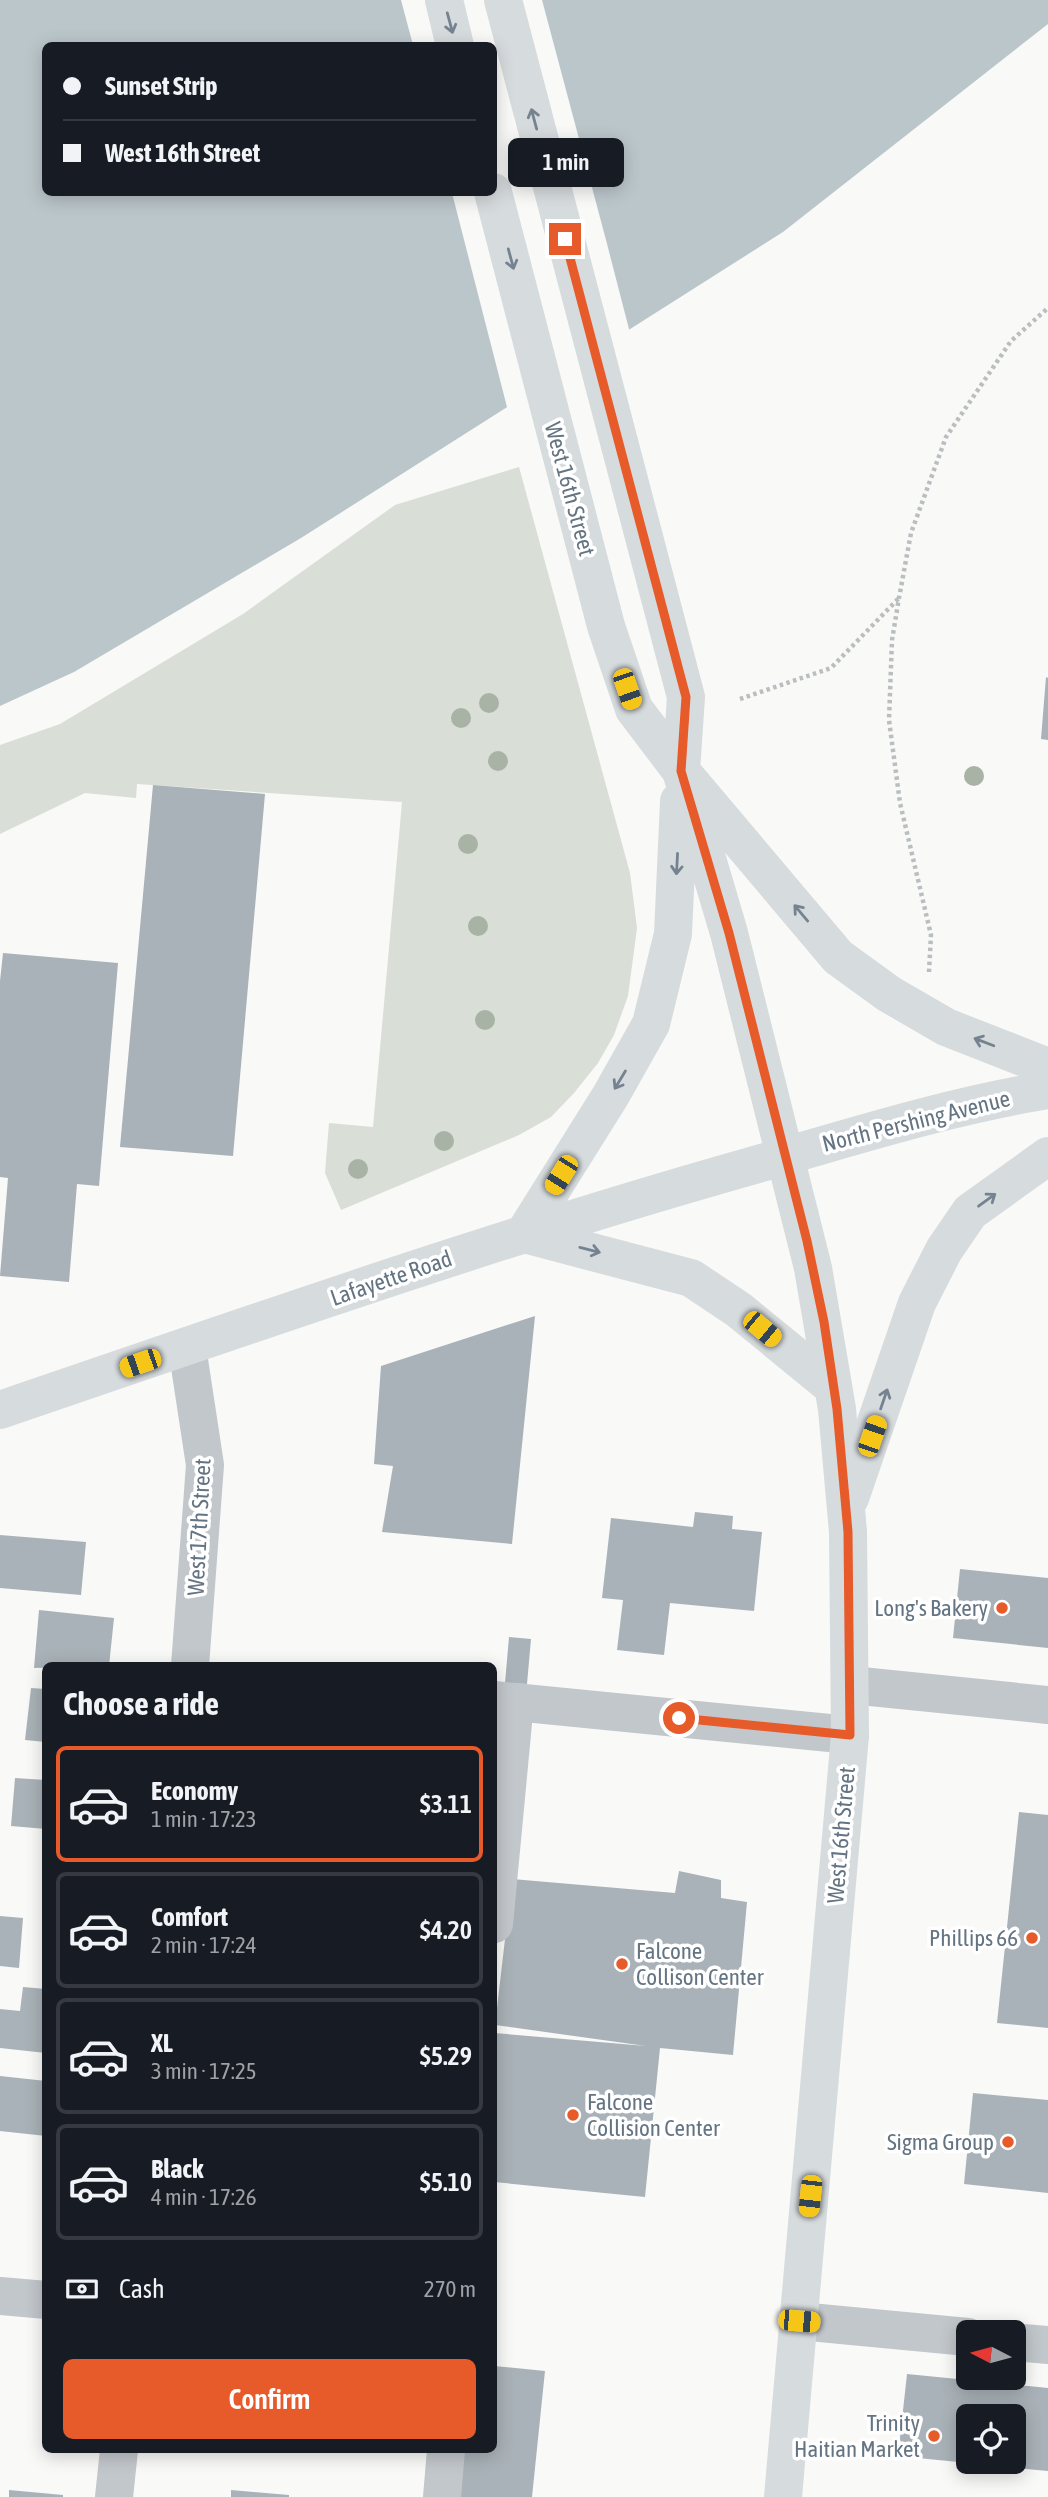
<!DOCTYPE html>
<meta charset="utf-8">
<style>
body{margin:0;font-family:"Asap Condensed",sans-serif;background:#20242c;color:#f1f3f6;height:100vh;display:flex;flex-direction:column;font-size:26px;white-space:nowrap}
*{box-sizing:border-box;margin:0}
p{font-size:23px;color:#9ea1a6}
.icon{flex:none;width:38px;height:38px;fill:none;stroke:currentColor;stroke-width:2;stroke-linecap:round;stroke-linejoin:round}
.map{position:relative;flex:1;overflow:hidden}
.details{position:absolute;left:42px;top:1662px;width:455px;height:791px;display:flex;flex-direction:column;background:#171b24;border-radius:10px;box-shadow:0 4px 18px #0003}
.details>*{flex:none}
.hud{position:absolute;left:42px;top:42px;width:455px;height:154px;border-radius:10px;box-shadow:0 4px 18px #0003;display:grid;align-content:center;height:154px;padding:0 21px;background:#171b24}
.needle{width:46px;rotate:276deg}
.fabs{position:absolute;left:956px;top:2320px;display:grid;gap:14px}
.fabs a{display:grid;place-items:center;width:70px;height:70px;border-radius:10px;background:#171b24;box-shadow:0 4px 18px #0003;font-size:35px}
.end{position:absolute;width:32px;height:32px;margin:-16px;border:9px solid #e75a29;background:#fff;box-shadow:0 0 0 4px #fff}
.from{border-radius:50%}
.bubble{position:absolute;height:49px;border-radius:10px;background:#171b24;box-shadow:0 4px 18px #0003;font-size:23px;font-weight:600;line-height:49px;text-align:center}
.car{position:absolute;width:21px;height:42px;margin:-21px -10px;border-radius:9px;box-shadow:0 0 5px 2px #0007;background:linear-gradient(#f5c518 24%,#345 0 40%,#f5c518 0 76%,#345 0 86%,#f5c518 0)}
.hud b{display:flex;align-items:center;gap:24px;height:66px;font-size:26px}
.hud b+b{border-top:2px solid #363941}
.hud i{width:18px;height:18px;background:#f1f3f6}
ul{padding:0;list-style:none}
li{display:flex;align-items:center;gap:21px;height:116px;margin:0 14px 10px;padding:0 7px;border:4px solid #363941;border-radius:10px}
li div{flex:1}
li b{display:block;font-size:26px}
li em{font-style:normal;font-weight:600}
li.active{border-color:#e75a29}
li>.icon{width:63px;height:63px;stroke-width:1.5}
h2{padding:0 21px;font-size:32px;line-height:84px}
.pay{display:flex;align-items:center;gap:18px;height:77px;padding:0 21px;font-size:26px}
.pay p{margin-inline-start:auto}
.button{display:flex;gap:14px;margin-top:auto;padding:14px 21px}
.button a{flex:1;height:80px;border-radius:10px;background:#e75a29;color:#fff;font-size:28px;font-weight:600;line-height:80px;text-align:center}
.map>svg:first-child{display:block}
</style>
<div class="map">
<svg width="1048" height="2497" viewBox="0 0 1048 2497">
<rect width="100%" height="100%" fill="#f9f9f7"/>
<path fill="#d9ded6" d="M519,467L630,873L637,928L628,996L614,1035L598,1063L574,1093L551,1117L519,1135L341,1210L325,1173L329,1123L373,1127L402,802L137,784L136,798L85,793L0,834V745L60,724L243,614L395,505Z"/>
<path fill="#bbc6cb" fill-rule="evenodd" d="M0,0H1048V24L783,232L301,538L74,672L0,706ZM46,46H494V192H46Z"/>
<path fill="#f9f9f7" d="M401,0H542L606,240L630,333L508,411L452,193L494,192V46L413,45Z"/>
<path fill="#a9b2b8" d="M1046,677L1048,678V740L1041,739Z
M153,785L265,794L233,1156L120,1147Z
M3,953L118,963L99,1186L77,1184L69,1282L0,1276L8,1178L0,1177V981Z
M535,1316L512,1544L382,1532L393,1466L374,1464L381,1366Z
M695,1512L733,1516L732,1529L762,1532L754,1611L670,1603L664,1655L617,1650L623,1600L602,1598L611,1518L693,1527Z
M0,1535L86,1542L81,1595L0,1588Z
M960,1569L1048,1578V1648L953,1638Z
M39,1610L114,1618L109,1666L34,1668Z
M509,1637L531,1639L527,1684L505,1683Z
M31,1688L46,1689V1742L25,1740Z
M15,1778L46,1780V1829L11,1826Z
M1019,1812L1048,1815V2028L997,2023Z
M679,1871L721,1880V1898L747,1902L733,2055L660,2048L645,2197L494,2182V2033L646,2046L495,2025L512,1879L675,1893Z
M0,1916L23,1918L19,1968L0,1966Z
M23,1987L46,1989V2053L0,2048V2009L20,2011Z
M0,2076L46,2081V2136L0,2131Z
M973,2093L1048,2100V2193L964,2184Z
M494,2366L545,2371L532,2497H454L459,2450H494Z
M907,2374L1048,2388V2471L976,2464L1013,2462V2417H968V2463L898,2456Z
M9,2490L63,2495V2497H9Z
M231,2490L289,2495V2497H231Z"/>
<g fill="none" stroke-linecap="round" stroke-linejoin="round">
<path stroke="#babec1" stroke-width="4.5" stroke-dasharray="3.5 3.5" stroke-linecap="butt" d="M740,699L831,668L899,598
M929,972L931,935L900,803L889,720L892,640L899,598L911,533L946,437L1011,341L1048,308"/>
<path stroke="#c2c7cb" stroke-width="38" d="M187,1347L205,1465L190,1666
M851,1685L1048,1705
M494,1700L850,1735
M494,1924L515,1702
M0,2296L46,2300
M799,2321L968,2337
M1013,2342L1048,2345
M114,2497L119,2450
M442,2497L446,2450"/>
<path stroke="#d6dbde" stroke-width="38" d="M444,0L455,46
M503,0L686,697L681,771L729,933L813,1268L837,1409L848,1532L850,1735L783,2497
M493,192L606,626L634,709L681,771L838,957L889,994L946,1027L1048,1067
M524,1234L611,1095L651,1024L673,934L679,801
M524,1234L691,1278L739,1310L833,1387
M0,1410C247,1326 493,1239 744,1168C845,1139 944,1107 1048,1090
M850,1498L917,1303L944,1250L970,1212L1048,1156"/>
</g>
<g fill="#a8b3a6">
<circle cx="489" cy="703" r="10"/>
<circle cx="461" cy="718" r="10"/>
<circle cx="498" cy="761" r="10"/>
<circle cx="974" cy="776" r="10"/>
<circle cx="468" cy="844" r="10"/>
<circle cx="478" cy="926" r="10"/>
<circle cx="485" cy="1020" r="10"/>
<circle cx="444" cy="1141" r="10"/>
<circle cx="358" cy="1169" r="10"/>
</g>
<defs><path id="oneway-shaft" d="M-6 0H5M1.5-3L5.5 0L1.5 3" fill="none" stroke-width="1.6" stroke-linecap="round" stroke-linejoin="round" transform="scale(1.75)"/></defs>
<g stroke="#758390">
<use href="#oneway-shaft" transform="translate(450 23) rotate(75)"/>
<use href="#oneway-shaft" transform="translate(534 119) rotate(-105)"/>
<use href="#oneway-shaft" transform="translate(511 259) rotate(75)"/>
<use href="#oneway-shaft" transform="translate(677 864) rotate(93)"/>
<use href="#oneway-shaft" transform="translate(801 913) rotate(-130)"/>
<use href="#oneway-shaft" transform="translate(984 1042) rotate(-159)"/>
<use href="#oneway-shaft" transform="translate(620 1080) rotate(121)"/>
<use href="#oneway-shaft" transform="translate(987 1200) rotate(-36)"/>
<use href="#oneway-shaft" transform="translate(590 1250) rotate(14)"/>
<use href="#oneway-shaft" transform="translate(884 1399) rotate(-71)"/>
</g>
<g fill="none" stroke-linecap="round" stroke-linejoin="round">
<path stroke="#e75a29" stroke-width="9" d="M565,239L686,697L681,771L729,933L807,1241L824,1322L837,1409L848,1532L850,1735L679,1718"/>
</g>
<g fill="#e75a29" stroke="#fff" stroke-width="2.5">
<circle cx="1002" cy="1608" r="7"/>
<circle cx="1032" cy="1938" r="7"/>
<circle cx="622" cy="1964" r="7"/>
<circle cx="573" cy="2115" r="7"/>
<circle cx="1008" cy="2142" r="7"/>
<circle cx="934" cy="2436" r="7"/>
</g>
<g text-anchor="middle" stroke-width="7" stroke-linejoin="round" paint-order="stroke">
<g font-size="23" fill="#647482" stroke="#fff">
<text transform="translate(570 489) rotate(75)" y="8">West 16th Street</text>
<text transform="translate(916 1121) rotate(-14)" y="8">North Pershing Avenue</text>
<text transform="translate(391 1278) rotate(-19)" y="8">Lafayette Road</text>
<text transform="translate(199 1527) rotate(-87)" y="8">West 17th Street</text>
<text transform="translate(841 1835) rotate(-85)" y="8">West 16th Street</text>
</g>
<g font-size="23" fill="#647482" stroke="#fff" text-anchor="end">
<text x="988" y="1616">Long's Bakery</text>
<text x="1018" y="1946">Phillips 66</text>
<text x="636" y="1959" text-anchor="start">Falcone<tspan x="636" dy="26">Collison Center</tspan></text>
<text x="587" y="2110" text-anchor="start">Falcone<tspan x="587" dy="26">Collision Center</tspan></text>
<text x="994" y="2150">Sigma Group</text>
<text x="920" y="2431">Trinity<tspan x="920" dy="26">Haitian Market</tspan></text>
</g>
</g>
</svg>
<div class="fabs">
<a><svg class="needle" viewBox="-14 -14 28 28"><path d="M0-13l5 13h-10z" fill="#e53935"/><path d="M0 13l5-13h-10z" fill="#9ea1a6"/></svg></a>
<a><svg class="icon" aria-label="locate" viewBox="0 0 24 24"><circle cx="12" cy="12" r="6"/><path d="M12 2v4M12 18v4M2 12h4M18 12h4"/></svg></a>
</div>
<i class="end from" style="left:679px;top:1718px"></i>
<i class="end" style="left:565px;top:239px"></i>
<div class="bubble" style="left:508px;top:138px;width:116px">1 min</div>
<i class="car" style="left:627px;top:689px;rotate:161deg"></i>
<i class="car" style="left:561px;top:1175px;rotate:212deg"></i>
<i class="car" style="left:762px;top:1329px;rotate:130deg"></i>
<i class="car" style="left:140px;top:1363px;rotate:251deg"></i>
<i class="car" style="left:872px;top:1436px;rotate:19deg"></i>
<i class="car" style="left:810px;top:2196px;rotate:186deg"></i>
<i class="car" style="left:799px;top:2321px;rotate:95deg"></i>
<div class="hud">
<b><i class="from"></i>Sunset Strip</b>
<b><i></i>West 16th Street</b>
</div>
<section class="details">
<h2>Choose a ride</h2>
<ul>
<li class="active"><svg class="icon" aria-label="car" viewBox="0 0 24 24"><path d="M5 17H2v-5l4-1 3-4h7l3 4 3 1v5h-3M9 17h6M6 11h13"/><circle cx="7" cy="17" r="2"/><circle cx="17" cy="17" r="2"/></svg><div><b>Economy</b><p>1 min · 17:23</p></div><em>$3.11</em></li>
<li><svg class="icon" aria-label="car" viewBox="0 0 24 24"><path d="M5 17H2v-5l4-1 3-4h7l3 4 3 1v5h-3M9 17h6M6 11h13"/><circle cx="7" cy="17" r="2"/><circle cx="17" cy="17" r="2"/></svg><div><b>Comfort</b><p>2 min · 17:24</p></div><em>$4.20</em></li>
<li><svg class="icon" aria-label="car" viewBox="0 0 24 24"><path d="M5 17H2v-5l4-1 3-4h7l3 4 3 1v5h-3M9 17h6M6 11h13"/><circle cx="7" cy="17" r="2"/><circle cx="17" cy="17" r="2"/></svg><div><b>XL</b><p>3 min · 17:25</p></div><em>$5.29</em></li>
<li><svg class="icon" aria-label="car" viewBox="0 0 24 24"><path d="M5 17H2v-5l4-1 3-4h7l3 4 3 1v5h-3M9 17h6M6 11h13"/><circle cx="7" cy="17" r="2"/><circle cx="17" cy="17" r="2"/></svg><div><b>Black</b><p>4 min · 17:26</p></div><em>$5.10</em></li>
</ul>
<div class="pay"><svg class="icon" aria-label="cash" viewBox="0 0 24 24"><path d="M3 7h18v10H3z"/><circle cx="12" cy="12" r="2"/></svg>Cash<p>270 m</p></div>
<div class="button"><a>Confirm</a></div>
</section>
</div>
